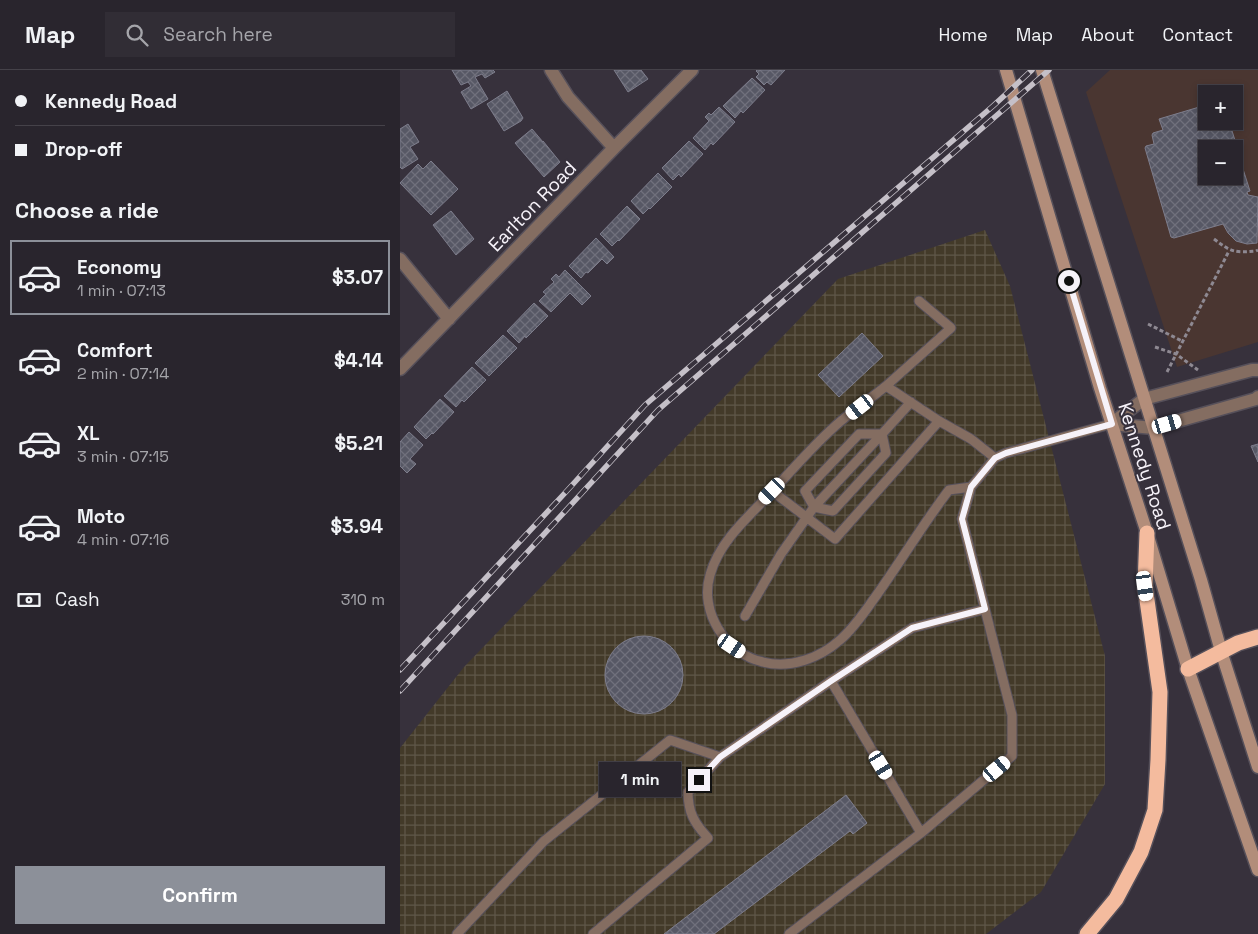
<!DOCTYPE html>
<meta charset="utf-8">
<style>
body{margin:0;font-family:"Space Grotesk",sans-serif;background:#312d35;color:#f1f3f6;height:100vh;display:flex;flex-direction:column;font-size:19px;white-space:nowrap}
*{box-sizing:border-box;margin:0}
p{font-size:16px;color:#a5a5aa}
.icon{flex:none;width:28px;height:28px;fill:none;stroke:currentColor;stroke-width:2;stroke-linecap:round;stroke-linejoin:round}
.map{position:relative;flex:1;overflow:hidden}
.sheet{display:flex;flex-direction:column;background:#29252d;width:400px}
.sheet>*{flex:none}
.top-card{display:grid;align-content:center;height:110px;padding:0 15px;background:#29252d}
.fabs{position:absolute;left:798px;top:15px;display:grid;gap:10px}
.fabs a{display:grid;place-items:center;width:45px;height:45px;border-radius:0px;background:#29252d;box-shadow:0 2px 8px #0003,0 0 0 1px #454249;font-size:25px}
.end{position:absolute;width:22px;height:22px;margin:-11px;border:6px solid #f6f2f9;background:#111;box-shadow:0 0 0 2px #111}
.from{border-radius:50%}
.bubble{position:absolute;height:35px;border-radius:0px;background:#29252d;box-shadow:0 2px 8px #0003,0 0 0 1px #454249;font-size:16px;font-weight:700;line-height:35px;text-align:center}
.car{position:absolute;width:15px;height:30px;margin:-15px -8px;border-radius:6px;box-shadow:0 0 4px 1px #0007;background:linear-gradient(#fff 24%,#345 0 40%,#fff 0 76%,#345 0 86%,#fff 0)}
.top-card b{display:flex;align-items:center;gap:18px;height:48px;font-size:19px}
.top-card b+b{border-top:1px solid #454249}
.top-card i{width:12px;height:12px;background:#f1f3f6}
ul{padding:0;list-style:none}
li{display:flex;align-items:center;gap:15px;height:75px;margin:0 10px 8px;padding:0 5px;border:2px solid transparent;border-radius:0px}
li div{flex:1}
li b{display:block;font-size:19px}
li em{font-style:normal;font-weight:700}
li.selected{border-color:#8c9099}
li>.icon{width:45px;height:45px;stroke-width:1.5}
h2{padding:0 15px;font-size:22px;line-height:60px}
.pay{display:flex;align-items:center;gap:12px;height:55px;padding:0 15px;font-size:19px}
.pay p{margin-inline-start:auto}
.action{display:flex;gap:10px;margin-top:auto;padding:10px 15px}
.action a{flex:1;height:58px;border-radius:0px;background:#8c9099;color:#fff;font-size:20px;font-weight:700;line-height:58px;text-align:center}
header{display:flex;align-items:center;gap:30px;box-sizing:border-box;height:70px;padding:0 25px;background:#29252d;border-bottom:1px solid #454249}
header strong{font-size:24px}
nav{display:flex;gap:28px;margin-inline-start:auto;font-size:18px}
.search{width:350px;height:45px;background:#312d35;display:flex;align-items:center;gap:12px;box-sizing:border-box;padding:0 18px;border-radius:0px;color:#a5a5aa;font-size:19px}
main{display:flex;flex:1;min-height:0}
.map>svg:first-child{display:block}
</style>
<header>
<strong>Map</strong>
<div class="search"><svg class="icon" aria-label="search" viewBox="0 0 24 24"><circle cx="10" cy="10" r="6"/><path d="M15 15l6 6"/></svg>Search here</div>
<nav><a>Home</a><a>Map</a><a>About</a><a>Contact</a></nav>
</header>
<main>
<section class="sheet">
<div class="top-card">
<b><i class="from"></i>Kennedy Road</b>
<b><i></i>Drop-off</b>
</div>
<h2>Choose a ride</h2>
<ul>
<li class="selected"><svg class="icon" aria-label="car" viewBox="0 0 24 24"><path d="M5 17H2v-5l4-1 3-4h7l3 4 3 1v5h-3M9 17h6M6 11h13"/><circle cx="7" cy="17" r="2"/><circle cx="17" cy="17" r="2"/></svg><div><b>Economy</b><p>1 min · 07:13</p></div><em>$3.07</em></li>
<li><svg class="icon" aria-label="car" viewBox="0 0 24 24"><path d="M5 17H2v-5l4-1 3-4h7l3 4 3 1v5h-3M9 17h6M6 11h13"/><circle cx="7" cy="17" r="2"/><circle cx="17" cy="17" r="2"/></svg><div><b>Comfort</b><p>2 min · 07:14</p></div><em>$4.14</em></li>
<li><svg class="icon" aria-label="car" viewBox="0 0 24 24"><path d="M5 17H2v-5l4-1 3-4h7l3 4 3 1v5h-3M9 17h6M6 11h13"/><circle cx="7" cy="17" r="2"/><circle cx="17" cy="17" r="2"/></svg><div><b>XL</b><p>3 min · 07:15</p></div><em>$5.21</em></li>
<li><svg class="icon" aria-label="car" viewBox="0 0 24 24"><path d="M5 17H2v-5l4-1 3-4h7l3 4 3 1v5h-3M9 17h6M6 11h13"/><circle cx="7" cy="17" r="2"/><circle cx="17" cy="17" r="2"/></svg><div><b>Moto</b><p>4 min · 07:16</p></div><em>$3.94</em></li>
</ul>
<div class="pay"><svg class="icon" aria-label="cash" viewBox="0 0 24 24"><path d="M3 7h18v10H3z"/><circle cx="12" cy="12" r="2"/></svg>Cash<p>310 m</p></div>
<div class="action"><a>Confirm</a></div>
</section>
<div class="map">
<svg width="858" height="864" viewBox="0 0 858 864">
<defs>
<pattern id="industrial-grid" width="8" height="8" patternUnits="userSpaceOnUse" patternTransform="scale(1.25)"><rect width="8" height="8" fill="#433a29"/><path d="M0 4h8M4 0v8" fill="none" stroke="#5f5749"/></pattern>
<pattern id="building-cross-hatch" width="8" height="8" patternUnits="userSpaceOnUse" patternTransform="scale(1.25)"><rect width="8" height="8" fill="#575865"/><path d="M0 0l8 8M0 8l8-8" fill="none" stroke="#70707c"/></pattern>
</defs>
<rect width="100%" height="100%" fill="#37313c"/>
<path fill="#4a3631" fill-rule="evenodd" d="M710,0H858V272L777,297L686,22ZM806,24H834V51H806ZM806,79H834V106H806Z"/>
<path fill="url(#industrial-grid)" d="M585,160L610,216L705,586V714L641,822L586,864H0V678L64,597L438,209Z"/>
<path fill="url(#building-cross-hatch)" stroke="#7d7d8c" d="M52,0H93L95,2L85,8L82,4L75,7L88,29L71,39L61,22L71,16L68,12L61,15Z
M214,0H241L248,9L228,22Z
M357,0H385L371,15L367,12L364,15L356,7L359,4L356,1Z
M352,8L365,20L343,43L341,41L335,48L323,36Z
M107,21L123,48L121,51L104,61L87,34Z
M806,35V51H829L837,77L833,79H806V106H834V83L839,100L843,99L850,121L847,122L848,125L858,127L857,173L847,174L836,171L828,163L823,154L774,168L771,167L745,78L746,76L754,74L752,65L753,63L763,60L759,49Z
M319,37L335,52L313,75L311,73L305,80L293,68L309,51L305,47L309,43L311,45Z
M8,54L19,72L10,77L18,89L2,99L0,97V59Z
M132,59L143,72V71L160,92L144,107L115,73Z
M289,71L303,84L281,107L279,104L273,110L262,98Z
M31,91L58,119L31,145L0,113L18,94L23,99Z
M258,103L272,117L250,139L249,138L243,144L231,131Z
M227,136L240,149L219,171L218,170L212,176L200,164Z
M51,141L74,169L56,185L33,155Z
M196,168L214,187L207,194L202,189L188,203L186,202L181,208L169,196Z
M165,200L191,226L182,235L170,223L151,242L139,231L146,224L143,222L154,212L151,209L156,204L159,207Z
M134,233L148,246L126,268L125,266L119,273L107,261Z
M462,263L483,286L439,327L418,305Z
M103,265L117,278L89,306L75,293Z
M72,297L86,310L64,332L62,330L56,337L44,326Z
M40,329L54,342L33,364L32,363L26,369L14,357Z
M9,362L23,375L10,389L16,394L7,403L0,396V372Z
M858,374V392L851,376Z
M205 605a39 39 0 1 1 78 0a39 39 0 1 1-78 0Z
M446,725L467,753L453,764L450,761L314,864H264Z"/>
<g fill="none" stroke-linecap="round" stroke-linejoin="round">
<defs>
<path id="service" d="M519,231L551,258L486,316L539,351L571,369L595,388
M486,316C469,330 449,343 433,358C411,378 390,402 370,424C347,448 319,472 310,505C299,542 326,584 363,592C390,599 420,588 440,570C455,557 465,541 476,526C501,491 523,454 549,420L571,417
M372,421L435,469L539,351
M414,437L433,441L486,383L482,364
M414,437L482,364
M345,546L381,484L414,437L405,421L459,364H482L511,332
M431,611L521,763L612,686V645L562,449L571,417L595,388L606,383L711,354
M57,864L144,771L270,670L320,687
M193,864L308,768C294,753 288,742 288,722L320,687L431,611L512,558L585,539
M389,864L521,763"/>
<path id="minor" d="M151,0L168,27L214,78
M0,189L49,249
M0,299L214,78L292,0
M711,354L744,329L852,300H858
M711,354L753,358L856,329L858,327"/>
<path id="secondary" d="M606,0L700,318L747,463L788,599L858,800
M642,0L801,510L821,581L858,697"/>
<path id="motorway" d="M788,599L838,573L858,567
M687,864L716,829L741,782L755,740L758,690L760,622L745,516L747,463"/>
</defs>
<use href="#service" stroke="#56505a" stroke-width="11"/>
<use href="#minor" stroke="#56505a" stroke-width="15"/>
<use href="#secondary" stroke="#56505a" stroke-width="15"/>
<use href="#motorway" stroke="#56505a" stroke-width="18"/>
<path stroke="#8e8992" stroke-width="3" stroke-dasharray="4 2.5" stroke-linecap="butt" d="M814,169C831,182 834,183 856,181L858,180
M748,254L782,271
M755,277L776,284L798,300
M767,302L829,181"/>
<use href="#service" stroke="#846d61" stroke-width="9"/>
<use href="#minor" stroke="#846d61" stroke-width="12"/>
<use href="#secondary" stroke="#b28d7a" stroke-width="12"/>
<use href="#motorway" stroke="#f4bb9e" stroke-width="15"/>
<defs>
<path id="rail" d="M0,600L164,424L245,335L593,36L632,0
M0,621L258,340L649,0"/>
</defs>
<use href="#rail" stroke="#c5c0c8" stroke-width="5.5"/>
<use href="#rail" stroke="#37313c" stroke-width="4" stroke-dasharray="11" stroke-linecap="butt"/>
</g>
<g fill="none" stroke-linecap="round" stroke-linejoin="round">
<path stroke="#f6f2f9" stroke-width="6" d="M299,710L320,687L431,611L512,558L585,539L562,449L571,417L595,388L606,383L712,354L669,211"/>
</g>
<g text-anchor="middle" stroke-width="4" stroke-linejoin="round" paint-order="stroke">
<g font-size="19" fill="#f6f2f9" stroke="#37313c">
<text transform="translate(132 136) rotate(-46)" y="7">Earlton Road</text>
<text transform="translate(745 396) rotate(72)" y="7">Kennedy Road</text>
</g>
</g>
</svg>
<div class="fabs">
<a>+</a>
<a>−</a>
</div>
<i class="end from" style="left:669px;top:211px"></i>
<i class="end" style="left:299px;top:710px"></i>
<div class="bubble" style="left:199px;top:692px;width:82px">1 min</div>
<i class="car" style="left:460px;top:337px;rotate:232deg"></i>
<i class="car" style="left:767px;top:354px;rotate:74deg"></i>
<i class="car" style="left:372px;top:421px;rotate:224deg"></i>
<i class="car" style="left:745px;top:516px;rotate:172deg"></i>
<i class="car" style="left:332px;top:576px;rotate:124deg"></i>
<i class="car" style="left:481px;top:695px;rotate:149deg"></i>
<i class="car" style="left:597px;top:699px;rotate:50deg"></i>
</div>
</main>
